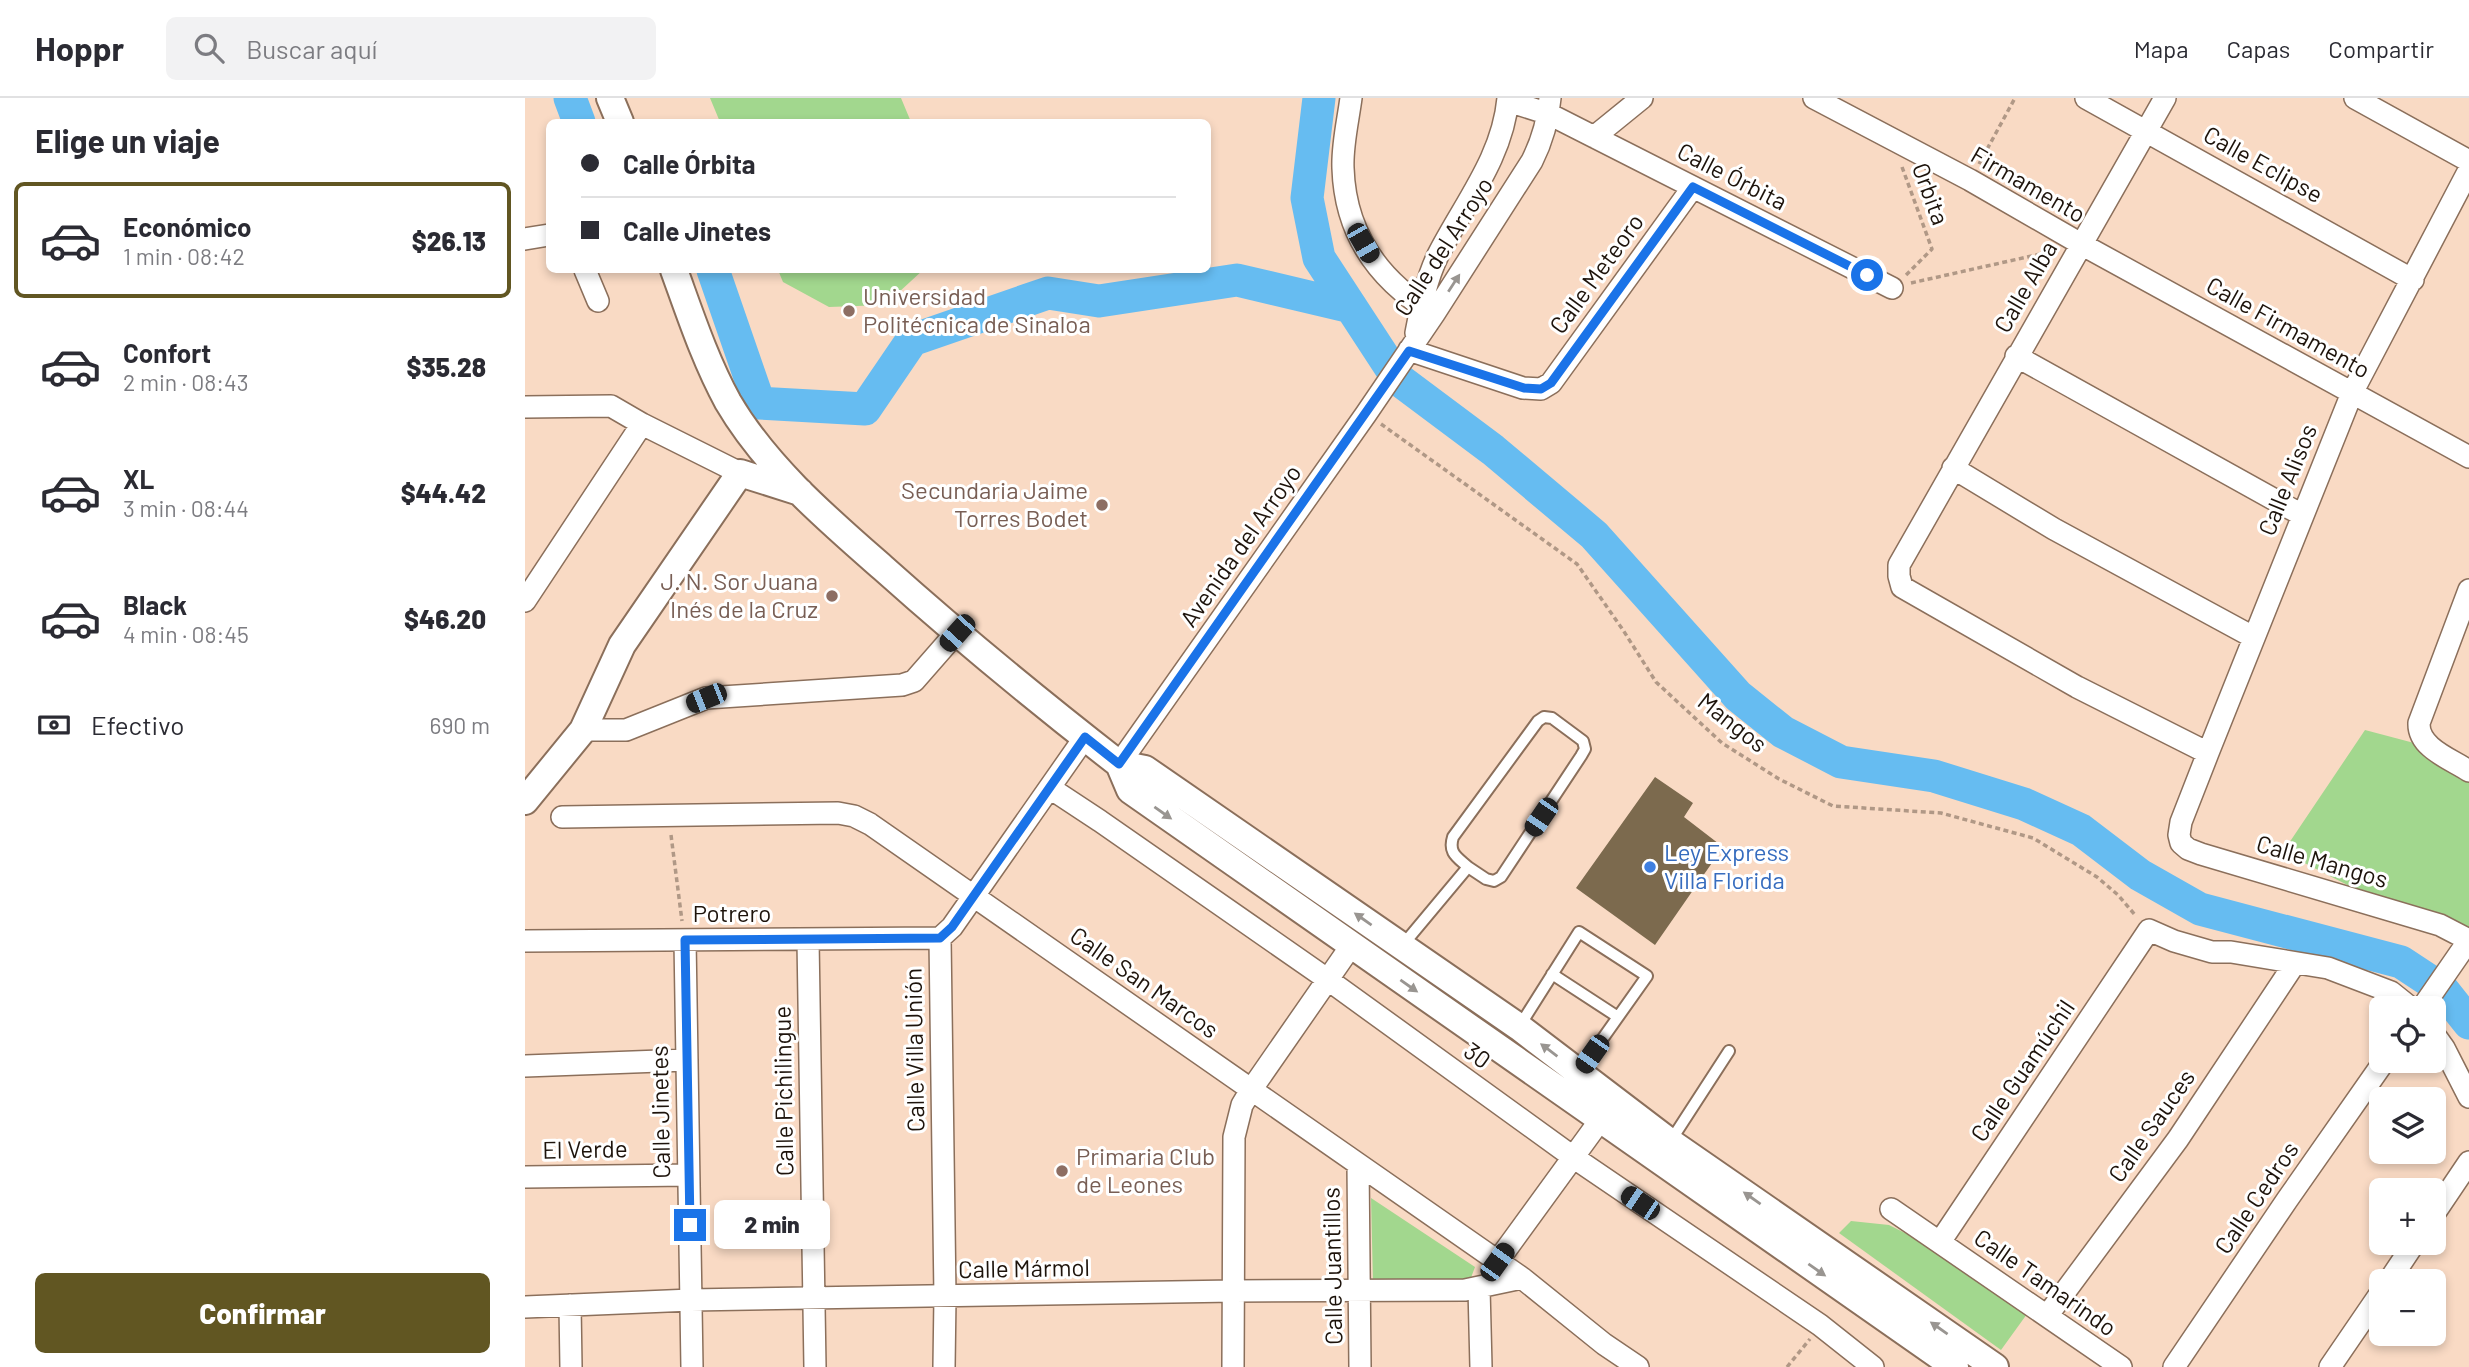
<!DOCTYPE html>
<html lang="es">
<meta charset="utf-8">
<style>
body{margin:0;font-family:Barlow,sans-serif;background:#f2f2f3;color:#2b2b33;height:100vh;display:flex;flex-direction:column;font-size:26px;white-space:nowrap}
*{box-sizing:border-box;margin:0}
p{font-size:23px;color:#7c7c81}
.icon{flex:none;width:38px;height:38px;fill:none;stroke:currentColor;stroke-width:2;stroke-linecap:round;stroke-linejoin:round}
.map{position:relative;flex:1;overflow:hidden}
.drawer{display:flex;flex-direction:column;background:#fff;width:525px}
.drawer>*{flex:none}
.guide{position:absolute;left:21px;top:21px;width:665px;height:154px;border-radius:10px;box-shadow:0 4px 10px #0003;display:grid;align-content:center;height:154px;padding:0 35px;background:#fff}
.buttons{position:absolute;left:1844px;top:898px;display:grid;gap:14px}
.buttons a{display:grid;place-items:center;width:77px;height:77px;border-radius:10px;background:#fff;box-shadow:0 4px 10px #0003;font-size:35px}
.end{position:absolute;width:32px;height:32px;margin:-16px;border:9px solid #1a73e8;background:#fff;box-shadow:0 0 0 4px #fff}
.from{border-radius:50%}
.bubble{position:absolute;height:49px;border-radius:10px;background:#fff;box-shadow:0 4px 10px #0003;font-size:23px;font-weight:800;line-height:49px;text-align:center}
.car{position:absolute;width:21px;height:42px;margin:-21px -10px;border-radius:9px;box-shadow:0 0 5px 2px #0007;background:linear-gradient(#222 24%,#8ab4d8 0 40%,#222 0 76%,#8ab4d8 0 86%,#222 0)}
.guide b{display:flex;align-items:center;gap:24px;height:66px;font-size:26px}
.guide b+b{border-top:2px solid #e1e1e2}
.guide i{width:18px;height:18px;background:#2b2b33}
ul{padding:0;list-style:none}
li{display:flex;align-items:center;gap:21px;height:116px;margin:0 14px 10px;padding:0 21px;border:4px solid transparent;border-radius:10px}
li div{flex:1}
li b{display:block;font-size:26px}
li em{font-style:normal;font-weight:800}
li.on{border-color:#615622}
li>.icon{width:63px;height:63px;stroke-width:1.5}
h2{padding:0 35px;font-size:32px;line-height:84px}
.pay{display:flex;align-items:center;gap:18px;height:77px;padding:0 35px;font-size:26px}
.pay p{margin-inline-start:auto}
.cta{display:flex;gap:14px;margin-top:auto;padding:14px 35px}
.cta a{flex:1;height:80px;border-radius:10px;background:#615622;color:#fff;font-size:28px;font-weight:800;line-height:80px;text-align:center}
header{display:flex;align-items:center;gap:42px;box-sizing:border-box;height:98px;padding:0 35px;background:#fff;border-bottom:2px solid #e1e1e2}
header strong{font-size:33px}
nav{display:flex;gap:38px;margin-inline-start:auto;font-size:24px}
.search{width:490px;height:63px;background:#f2f2f3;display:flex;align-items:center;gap:18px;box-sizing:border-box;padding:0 24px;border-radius:10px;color:#7c7c81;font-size:26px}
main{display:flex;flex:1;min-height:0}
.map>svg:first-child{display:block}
</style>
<header>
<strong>Hoppr</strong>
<div class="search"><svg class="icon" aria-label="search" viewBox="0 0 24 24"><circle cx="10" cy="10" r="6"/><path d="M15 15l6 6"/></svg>Buscar aquí</div>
<nav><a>Mapa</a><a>Capas</a><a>Compartir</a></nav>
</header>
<main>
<section class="drawer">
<h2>Elige un viaje</h2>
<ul>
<li class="on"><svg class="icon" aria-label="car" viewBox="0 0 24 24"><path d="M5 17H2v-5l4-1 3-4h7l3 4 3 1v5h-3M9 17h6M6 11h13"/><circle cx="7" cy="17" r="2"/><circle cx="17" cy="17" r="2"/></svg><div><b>Económico</b><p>1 min · 08:42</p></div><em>$26.13</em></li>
<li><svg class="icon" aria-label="car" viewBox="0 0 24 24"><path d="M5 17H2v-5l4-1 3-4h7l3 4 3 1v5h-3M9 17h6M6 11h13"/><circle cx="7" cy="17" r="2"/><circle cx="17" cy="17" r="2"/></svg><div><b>Confort</b><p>2 min · 08:43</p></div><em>$35.28</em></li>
<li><svg class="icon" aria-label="car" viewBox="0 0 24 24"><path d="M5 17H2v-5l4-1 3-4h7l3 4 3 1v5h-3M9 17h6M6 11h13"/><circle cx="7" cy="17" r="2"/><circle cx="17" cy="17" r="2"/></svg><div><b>XL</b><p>3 min · 08:44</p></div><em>$44.42</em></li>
<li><svg class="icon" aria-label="car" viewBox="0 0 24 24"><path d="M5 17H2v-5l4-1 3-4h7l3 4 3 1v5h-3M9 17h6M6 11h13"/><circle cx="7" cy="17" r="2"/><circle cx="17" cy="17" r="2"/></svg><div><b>Black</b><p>4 min · 08:45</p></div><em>$46.20</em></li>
</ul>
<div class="pay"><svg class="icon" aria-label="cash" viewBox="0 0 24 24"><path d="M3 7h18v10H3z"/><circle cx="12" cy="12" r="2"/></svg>Efectivo<p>690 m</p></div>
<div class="cta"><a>Confirmar</a></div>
</section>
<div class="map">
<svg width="1944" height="1269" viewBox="0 0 1944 1269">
<rect width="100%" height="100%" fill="#f9dac4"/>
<path fill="#a2d78e" d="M185,0H376L386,24H195Z
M253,172H398L360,207L304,209L258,184Z
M1840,632L1908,650L1944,673V835L1875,814L1758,754Z
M846,1100L950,1169L944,1185H848Z
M1326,1123L1364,1127L1404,1147L1502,1216L1476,1252L1314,1135Z"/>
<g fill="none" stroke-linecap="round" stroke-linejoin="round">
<path stroke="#66bcf1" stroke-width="33" d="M45,0L54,24
M794,0L782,100L794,160L873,281L968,352L1069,437L1213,598L1258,634L1316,664L1409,678L1499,706L1556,732L1615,777L1675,811L1876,864L1917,891L1944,925
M188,172L234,305L340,311L387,242L523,195L574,203L712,182L826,209"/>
</g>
<path fill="#7c6a4e" d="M1130,679L1168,705L1159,719L1198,749L1130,847L1051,790Z"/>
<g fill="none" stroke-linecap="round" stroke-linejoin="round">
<defs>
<path id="service" d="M877,848L943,769C932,759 923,755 928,739L1013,623L1019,619L1027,620L1058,643L1060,651L1056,658L976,779L969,783L961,781L943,769
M1027,876L1093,919
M994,929L1054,834L1122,878L1054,974
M1145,1044L1204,953"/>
<path id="minor" d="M826,0C823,23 817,47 818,70C820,135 853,182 908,215
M1289,0L1445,82L1556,146L1944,359
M1561,0L1888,182
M1640,0L1374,467V478L1377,489L1552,589L1683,655
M1830,0L1944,63
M983,3L1024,16L1367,190
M1069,39L1117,0
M0,141L24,137
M60,172L73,203
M891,235C896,209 901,182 913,157C939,106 978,59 983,0
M884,252L998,290L1016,291L1026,285L1168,89
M1491,258L1777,417
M0,309L86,308L117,326L215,375
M1428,370L1529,431L1728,539
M1944,492L1894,625C1893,650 1926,661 1944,673
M0,503L117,326
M58,632H101L181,600L377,587L389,583L431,535
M594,666L841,316L909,216L1007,63C1017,43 1023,23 1025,0
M525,690L575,723L802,881L1048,1059L1295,1227L1348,1269
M37,719L313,715L329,718L345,726L997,1180L1079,1246L1113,1269
M160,842L167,1269
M283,842L290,1269
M0,843L415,840
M1897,910L1944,842L1915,827L1676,756L1663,751L1656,745L1654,737L1656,724L1683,655L1827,295L1944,72
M1909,936L1919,950L1944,999
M0,968L162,962
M833,1066L835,1269
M0,1079L163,1077
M1366,1111L1596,1269
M1909,1116L1944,1064
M1415,1144L1624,832L1649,843L1687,854H1706L1803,870L1866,894L1886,910
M972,1164L1084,1010
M1864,1183L1890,1144
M954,1190L956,1269
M45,1207L46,1269
M0,1209L166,1202L709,1193L940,1192L997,1180
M1522,1218L1653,1041L1770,865
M419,1269L420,1199L415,840L427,829L560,639
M708,1269L709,1039L717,1007L726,992L826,848
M1649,1269L1762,1102L1860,962
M1805,1269L1857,1193"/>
<path id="tertiary" d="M85,0L95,24
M149,172C165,216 180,262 203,304C241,369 302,421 358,470C434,538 513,603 594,666L620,671L994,929L1145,1044L1470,1269
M594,666L605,692L1430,1269
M0,703L58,632L97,547L215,375L275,394"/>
</defs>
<use href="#service" stroke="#8b6f5b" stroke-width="14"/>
<use href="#minor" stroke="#8b6f5b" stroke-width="24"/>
<use href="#tertiary" stroke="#8b6f5b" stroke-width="30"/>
<path stroke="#b09886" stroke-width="3.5" stroke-dasharray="5 3.5" stroke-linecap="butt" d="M1454,66L1490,0
M1377,69L1407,151L1380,178
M1386,185L1529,153
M856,326L1052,466L1098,532L1131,584L1197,645L1254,681L1308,708L1416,715L1508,740L1572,779L1593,797L1611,818
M146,737L157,823
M1262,1269L1285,1241"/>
<use href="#service" stroke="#fff" stroke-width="10"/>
<use href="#minor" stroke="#fff" stroke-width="21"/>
<use href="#tertiary" stroke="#fff" stroke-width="26"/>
</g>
<defs><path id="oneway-solid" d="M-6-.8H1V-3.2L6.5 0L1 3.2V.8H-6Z" transform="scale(1.75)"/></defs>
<g fill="#999591">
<use href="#oneway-solid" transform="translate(929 185) rotate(-57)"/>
<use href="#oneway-solid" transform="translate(638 715) rotate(35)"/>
<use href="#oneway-solid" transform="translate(838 821) rotate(-145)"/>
<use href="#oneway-solid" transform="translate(884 888) rotate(35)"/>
<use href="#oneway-solid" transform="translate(1024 952) rotate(-143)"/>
<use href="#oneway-solid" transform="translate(1227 1100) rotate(-145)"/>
<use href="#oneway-solid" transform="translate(1292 1172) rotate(35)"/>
<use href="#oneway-solid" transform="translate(1414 1230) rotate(-145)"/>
</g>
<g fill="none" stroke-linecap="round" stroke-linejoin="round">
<path stroke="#1a73e8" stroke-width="9" d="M165,1127L160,842L415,840L427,829L560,639L594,666L884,253L999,290L1016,291L1026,285L1168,89L1342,177"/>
</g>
<g fill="#8d6e63" stroke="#fff" stroke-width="2.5">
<circle cx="324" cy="213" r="7"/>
<circle cx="577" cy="407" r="7"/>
<circle cx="307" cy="498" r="7"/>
<circle cx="537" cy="1073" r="7"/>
</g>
<circle fill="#3f7fe0" stroke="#fff" stroke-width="2.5" cx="1125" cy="769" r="7"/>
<g text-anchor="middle" stroke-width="6" stroke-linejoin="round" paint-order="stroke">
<g font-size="24" fill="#1d130b" stroke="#fff">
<text transform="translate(1738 67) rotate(29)" y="8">Calle Eclipse</text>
<text transform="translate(1207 79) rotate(27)" y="8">Calle Órbita</text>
<text transform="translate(1503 87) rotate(30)" y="8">Firmamento</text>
<text transform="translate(1405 96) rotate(70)" y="8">Orbita</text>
<text transform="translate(919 149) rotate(-57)" y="8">Calle del Arroyo</text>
<text transform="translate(1072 176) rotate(-54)" y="8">Calle Meteoro</text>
<text transform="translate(1501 189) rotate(-60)" y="8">Calle Alba</text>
<text transform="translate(1763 230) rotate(29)" y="8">Calle Firmamento</text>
<text transform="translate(1763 382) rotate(-68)" y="8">Calle Alisos</text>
<text transform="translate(716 448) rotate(-55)" y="8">Avenida del Arroyo</text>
<text transform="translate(1207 625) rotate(38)" y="8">Mangos</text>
<text transform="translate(1797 764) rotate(16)" y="8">Calle Mangos</text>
<text x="207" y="824">Potrero</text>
<text transform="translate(619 885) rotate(35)" y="8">Calle San Marcos</text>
<text transform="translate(390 952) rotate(-91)" y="8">Calle Villa Unión</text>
<text transform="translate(952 958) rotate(36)" y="8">30</text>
<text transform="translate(1498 973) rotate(-56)" y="8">Calle Guamúchil</text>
<text transform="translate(259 993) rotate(-91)" y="8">Calle Pichilingue</text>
<text transform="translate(136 1014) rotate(-91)" y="8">Calle Jinetes</text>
<text transform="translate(1627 1028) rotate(-55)" y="8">Calle Sauces</text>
<text transform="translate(60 1052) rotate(-1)" y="8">El Verde</text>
<text transform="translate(1732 1100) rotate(-56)" y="8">Calle Cedros</text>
<text transform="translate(808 1168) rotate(-91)" y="8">Calle Juantillos</text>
<text transform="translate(499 1171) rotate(-1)" y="8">Calle Mármol</text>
<text transform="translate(1520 1185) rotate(35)" y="8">Calle Tamarindo</text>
</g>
<g font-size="24" fill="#785e54" stroke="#fff" text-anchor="start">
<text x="338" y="207">Universidad<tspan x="338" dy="28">Politécnica de Sinaloa</tspan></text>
<text x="563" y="401" text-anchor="end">Secundaria Jaime<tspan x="563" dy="28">Torres Bodet</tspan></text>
<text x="293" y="492" text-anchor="end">J. N. Sor Juana<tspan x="293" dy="28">Inés de la Cruz</tspan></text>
<text x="551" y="1067">Primaria Club<tspan x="551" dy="28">de Leones</tspan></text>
</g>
<g font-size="24" fill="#366cbe" stroke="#fff" text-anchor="start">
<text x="1139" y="763">Ley Express<tspan x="1139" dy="28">Villa Florida</tspan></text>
</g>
</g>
</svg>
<div class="buttons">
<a><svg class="icon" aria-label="locate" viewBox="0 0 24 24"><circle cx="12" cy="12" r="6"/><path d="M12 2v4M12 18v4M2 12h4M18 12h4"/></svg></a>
<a><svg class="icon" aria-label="layers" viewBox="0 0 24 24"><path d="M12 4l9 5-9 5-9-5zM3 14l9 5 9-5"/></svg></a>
<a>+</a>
<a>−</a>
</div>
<i class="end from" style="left:1342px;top:177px"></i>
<i class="end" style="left:165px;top:1127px"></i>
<div class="bubble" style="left:189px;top:1102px;width:116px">2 min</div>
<i class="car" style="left:838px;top:145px;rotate:150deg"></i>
<i class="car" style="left:432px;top:535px;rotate:222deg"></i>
<i class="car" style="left:181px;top:600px;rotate:248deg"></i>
<i class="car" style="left:1016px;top:719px;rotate:214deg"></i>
<i class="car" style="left:1067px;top:956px;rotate:215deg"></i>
<i class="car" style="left:1115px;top:1105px;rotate:304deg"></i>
<i class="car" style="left:972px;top:1164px;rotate:36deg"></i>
<div class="guide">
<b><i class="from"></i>Calle Órbita</b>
<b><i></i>Calle Jinetes</b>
</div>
</div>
</main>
